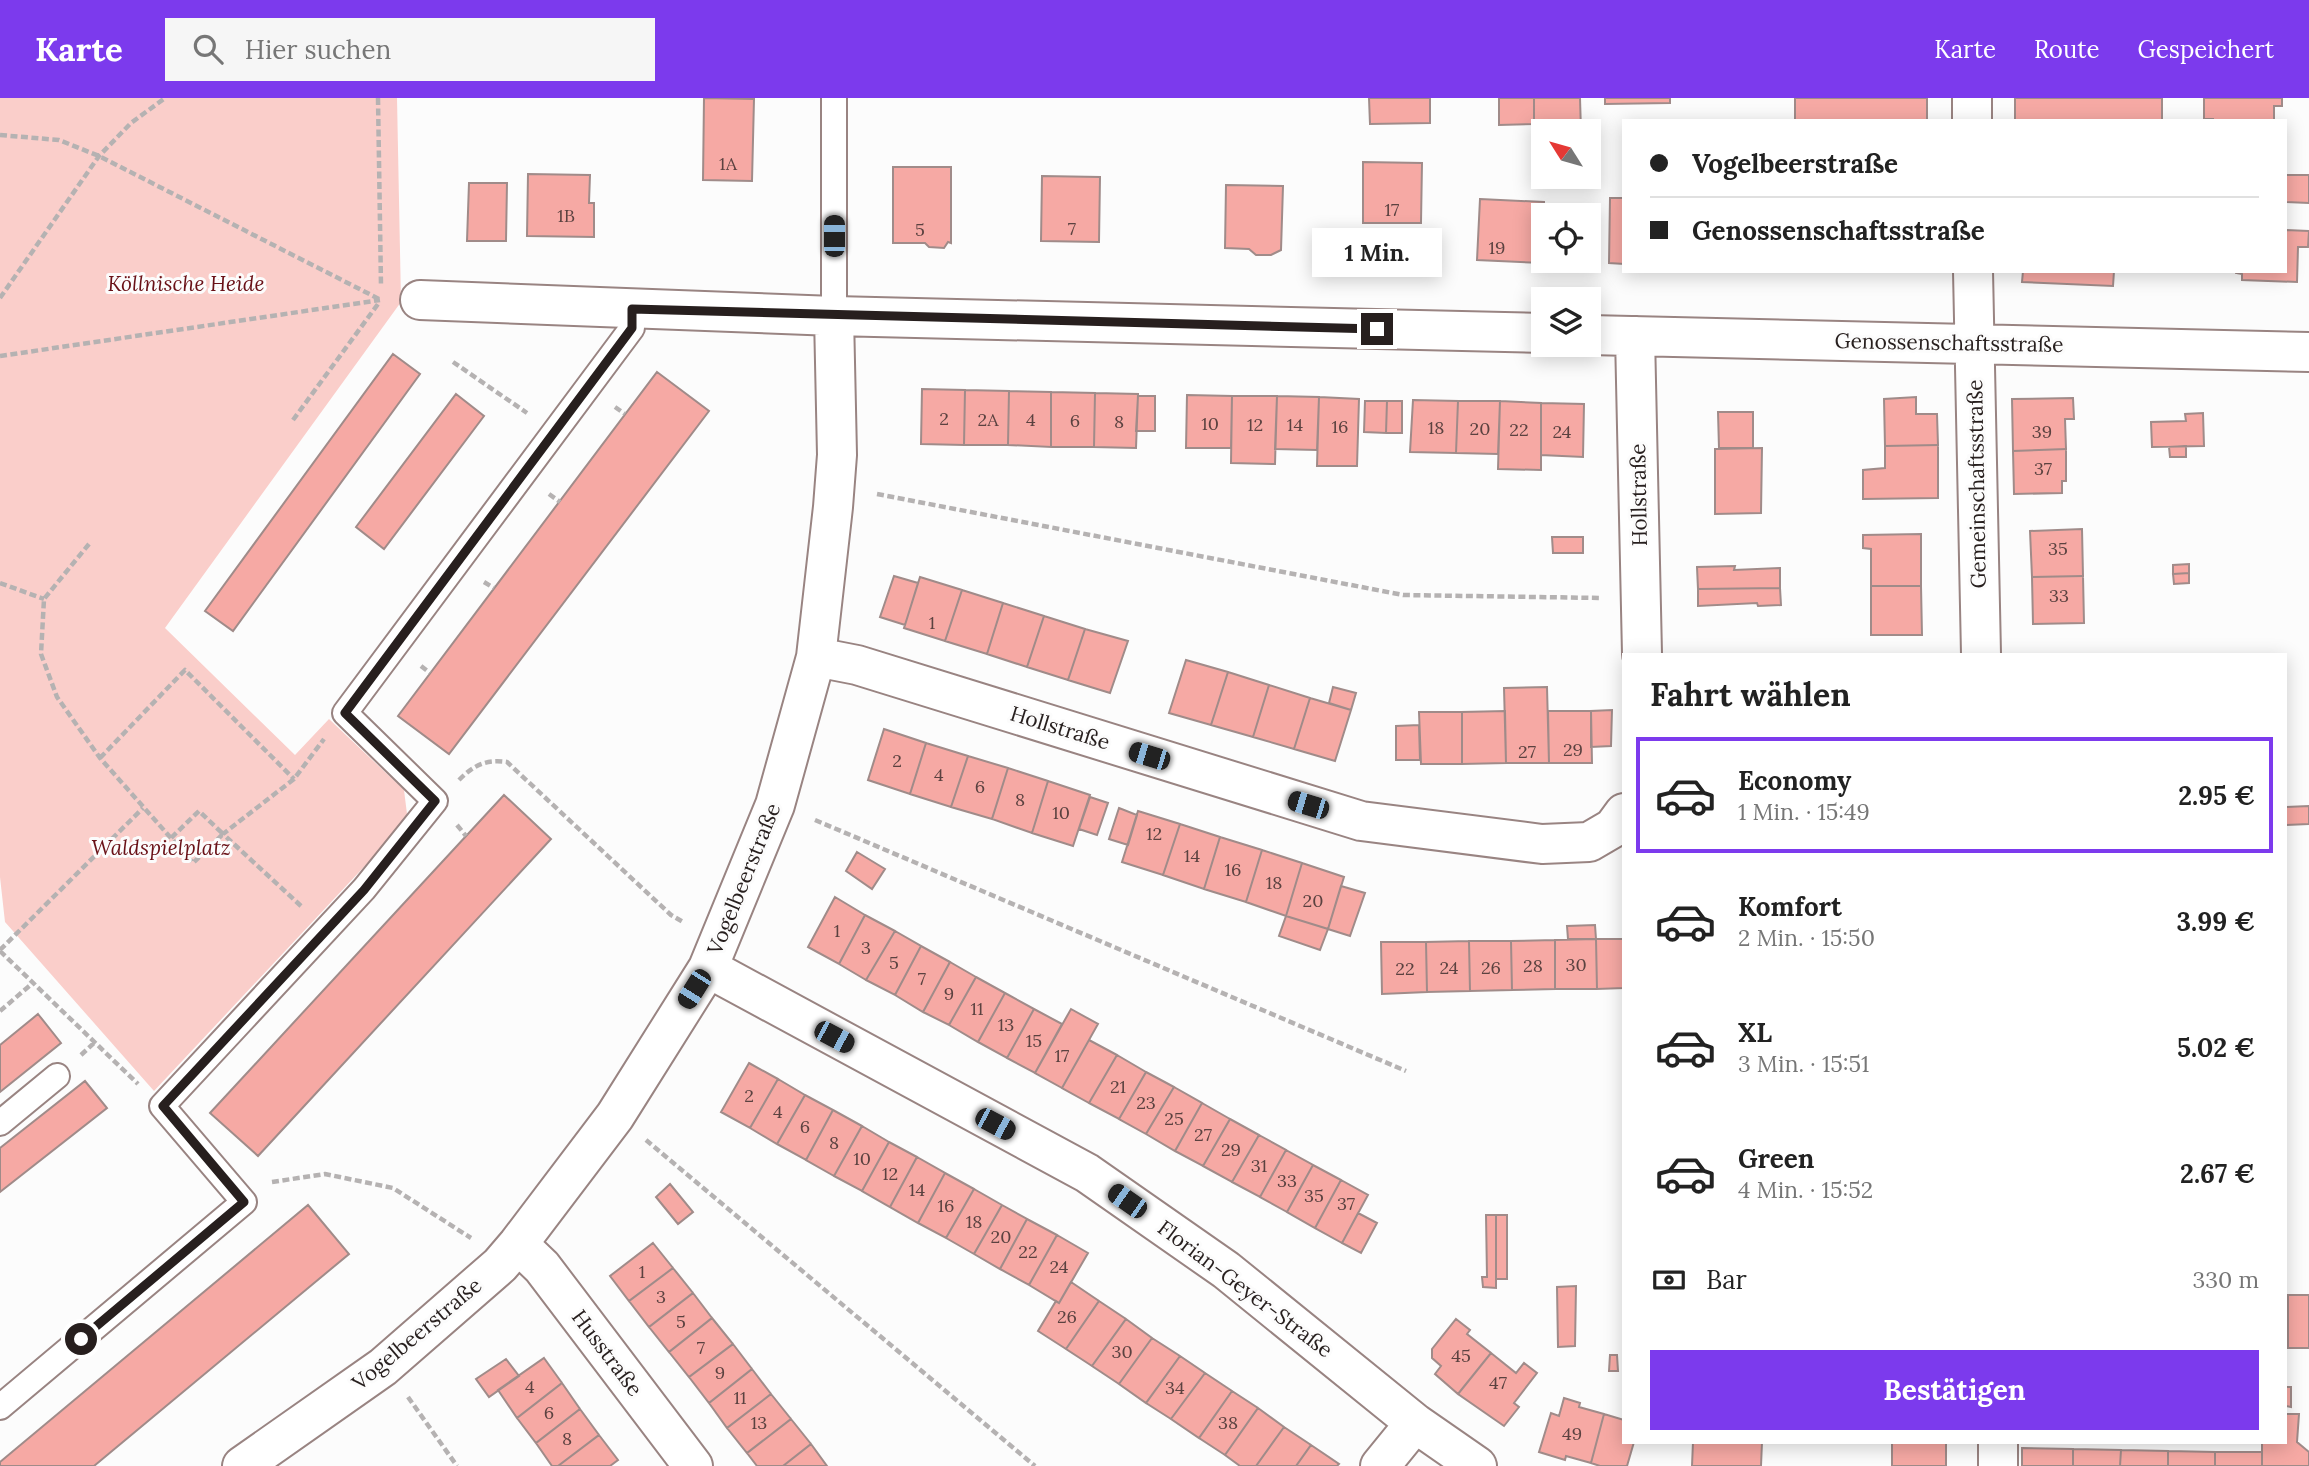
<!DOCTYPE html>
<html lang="de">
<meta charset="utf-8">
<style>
body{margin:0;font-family:Lora,serif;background:#f6f6f6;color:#222;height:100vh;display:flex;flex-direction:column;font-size:26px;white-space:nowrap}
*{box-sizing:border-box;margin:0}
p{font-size:23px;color:#767676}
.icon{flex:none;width:38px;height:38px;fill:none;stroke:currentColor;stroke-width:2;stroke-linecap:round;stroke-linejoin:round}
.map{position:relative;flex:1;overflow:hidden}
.sheet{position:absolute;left:1622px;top:555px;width:665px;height:791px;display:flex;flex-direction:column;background:#fff;border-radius:0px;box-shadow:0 4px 18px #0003}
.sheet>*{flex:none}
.hud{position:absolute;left:1622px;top:21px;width:665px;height:154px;border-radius:0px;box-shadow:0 4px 18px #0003;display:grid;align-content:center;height:154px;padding:0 28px;background:#fff}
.needle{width:46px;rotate:307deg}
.buttons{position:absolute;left:1531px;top:21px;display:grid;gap:14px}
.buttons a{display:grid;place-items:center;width:70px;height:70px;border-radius:0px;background:#fff;box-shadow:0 4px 18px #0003;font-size:35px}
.end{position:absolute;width:32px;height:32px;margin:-16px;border:9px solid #271f1e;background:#fff;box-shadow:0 0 0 4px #fff}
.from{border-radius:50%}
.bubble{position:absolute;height:49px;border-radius:0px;background:#fff;box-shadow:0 4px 18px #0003;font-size:23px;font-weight:800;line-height:49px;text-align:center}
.car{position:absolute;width:21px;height:42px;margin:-21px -10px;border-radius:9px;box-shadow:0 0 5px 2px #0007;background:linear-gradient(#222 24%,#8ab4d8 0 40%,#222 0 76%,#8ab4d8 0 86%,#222 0)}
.hud b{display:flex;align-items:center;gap:24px;height:66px;font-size:26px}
.hud b+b{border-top:2px solid #e0e0e0}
.hud i{width:18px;height:18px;background:#222}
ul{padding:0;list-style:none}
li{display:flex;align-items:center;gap:21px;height:116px;margin:0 14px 10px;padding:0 14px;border:4px solid transparent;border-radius:0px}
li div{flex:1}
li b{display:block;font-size:26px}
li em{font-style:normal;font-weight:800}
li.on{border-color:#7c3aed}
li>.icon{width:63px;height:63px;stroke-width:1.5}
h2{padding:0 28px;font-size:32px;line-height:84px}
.pay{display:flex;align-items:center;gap:18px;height:77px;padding:0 28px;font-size:26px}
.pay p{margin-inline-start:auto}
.cta{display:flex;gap:14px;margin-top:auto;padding:14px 28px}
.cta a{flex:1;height:80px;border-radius:0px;background:#7c3aed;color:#fff;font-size:28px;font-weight:800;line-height:80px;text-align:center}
header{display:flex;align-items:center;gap:42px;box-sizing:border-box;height:98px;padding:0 35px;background:#7c3aed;color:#fff}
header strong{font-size:33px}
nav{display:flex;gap:38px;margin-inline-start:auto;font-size:24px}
.search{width:490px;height:63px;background:#f6f6f6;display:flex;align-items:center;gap:18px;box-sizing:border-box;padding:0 24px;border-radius:0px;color:#767676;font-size:26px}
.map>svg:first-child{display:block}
</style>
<header>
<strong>Karte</strong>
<div class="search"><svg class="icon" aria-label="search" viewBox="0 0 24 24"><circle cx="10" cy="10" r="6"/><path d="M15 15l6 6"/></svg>Hier suchen</div>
<nav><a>Karte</a><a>Route</a><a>Gespeichert</a></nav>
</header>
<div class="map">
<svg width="2309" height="1368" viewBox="0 0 2309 1368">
<rect width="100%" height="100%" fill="#fcfcfc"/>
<path fill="#faceca" d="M0,0H397L401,204L165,530L295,657L329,621L404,692L407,716L391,740L154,993L5,824L0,779Z"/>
<path fill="#f6a9a4" stroke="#a08b89" stroke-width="2" d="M704,0L754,1L752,83L703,82Z
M1369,0H1430V25L1370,26Z
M1499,0H1534V26L1499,27Z
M1534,0H1580L1581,33H1544V36H1534Z
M1605,0H1670V5L1605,6Z
M1795,0H1927V23H1795Z
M2015,0H2162V23H2015Z
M2204,0H2282V8H2274V23H2213V21H2204Z
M1363,64L1422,65L1421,125H1363Z
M893,69H951V145L948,144L944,150L929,149L925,145H893Z
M528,76L590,77L589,105H594V139L527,138Z
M2286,77H2309V105L2286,104Z
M1042,78L1100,79L1099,144L1041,143Z
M469,85H507L506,143H467Z
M1226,87L1283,88L1281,152L1271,157H1256L1249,151L1225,150Z
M1610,100H1624V166L1609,165Z
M1480,101L1544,104L1543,165L1477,162Z
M2286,132L2309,133L2308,149H2298L2297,184L2242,182V176L2236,175V173H2286Z
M2023,173H2114L2113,188L2022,184Z
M393,256L420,276L233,533L205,513Z
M657,274L709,313L449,656L398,618Z
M922,291L965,292L964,347L921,346Z
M965,292L1009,293L1008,347H964Z
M1009,293L1051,294V349L1008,347Z
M1051,294L1095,295L1094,349H1051Z
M1095,295L1138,296L1136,350L1094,349Z
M456,296L484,318L384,451L356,429Z
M1187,297L1232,298L1231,350H1186Z
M1138,298H1155V333H1136Z
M1232,298H1277L1275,366L1231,365Z
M1277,298L1319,299L1317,352L1275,351Z
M1319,299L1359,301L1357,368H1317Z
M1916,299V316H1937L1938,347L1885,348L1884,301Z
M2073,300L2074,321H2065L2066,351L2013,353L2012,301Z
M1413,302L1458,303L1456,355L1410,354Z
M1365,303H1387L1386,335L1364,334Z
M1387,303H1402V335H1386Z
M1458,303H1500L1498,356L1456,355Z
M1500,303L1541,305V372L1498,371Z
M1541,305L1584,306L1583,359L1541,357Z
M1718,314H1753V350H1719Z
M2203,315L2204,348L2152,349L2151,324L2186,323L2185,316Z
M1938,347V400L1863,401V372L1885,370V348Z
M2186,348V359H2170L2169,349Z
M1762,350L1761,415L1715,416V351Z
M2066,351V383H2062V395L2014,396L2013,353Z
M2082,431L2083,478L2032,479L2030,433Z
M1921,436V488H1871V451L1863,450V437Z
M1552,439H1583V455H1553Z
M2189,466V475L2173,476V467Z
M1735,468L1734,472L1780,470V490L1698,491L1697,469Z
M2189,475V485L2174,486L2173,476Z
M894,478L918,485L905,527L880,519Z
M2083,478L2084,525L2033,526L2032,479Z
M920,479L962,492L945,543L904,530Z
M1871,488H1921L1922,537H1871Z
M1780,490L1781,507L1758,508L1757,505L1698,508V491Z
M962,492L1003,505L987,556L945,543Z
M1003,505L1044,518L1027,569L987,556Z
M1044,518L1085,531L1068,582L1027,569Z
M1085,531L1128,543L1110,595L1068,582Z
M1186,562L1228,574L1211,627L1169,615Z
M1228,574L1269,587L1253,639L1211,627Z
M1269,587L1310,600L1294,651L1253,639Z
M1333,589L1356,595L1351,612L1329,605Z
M1547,589L1549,665H1506L1504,590Z
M1310,600L1351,612L1335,663L1294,651Z
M1612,612L1611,648L1591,649V613Z
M1505,613L1506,665L1462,666V614Z
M1548,613H1591L1592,665H1549Z
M1419,614H1462V666H1421Z
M1419,627L1420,662H1396V628Z
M884,631L926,645L910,696L868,682Z
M926,645L968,658L951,709L910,696Z
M968,658L1008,670L992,721L951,709Z
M1008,670L1048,683L1032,735L992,721Z
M1048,683L1090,697L1073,748L1032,735Z
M504,697L551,741L258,1058L210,1015Z
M1090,699L1108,705L1097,737L1079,731Z
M2309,708V726L2286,727V709Z
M1119,710L1137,717L1128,747L1109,741Z
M1138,713L1180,726L1163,777L1122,764Z
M1180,726L1220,739L1204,791L1163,777Z
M1220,739L1262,752L1246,804L1204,791Z
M1262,752L1302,765L1286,818L1246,804Z
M857,754L885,771L872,791L846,773Z
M1302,765L1344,779L1328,831L1286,818Z
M1341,788L1365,795L1350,838L1328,831Z
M835,799L865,817L839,866L808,849Z
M865,817L895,833L866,882L839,866Z
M1286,818L1328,831L1320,852L1279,838Z
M1595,827L1596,841H1568L1567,828Z
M895,833L921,848L895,897L866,882Z
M1596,841L1597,891H1555V842Z
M1596,841H1624V890L1597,891Z
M1555,842V891L1512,892L1511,843Z
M1469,843H1511L1512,892L1470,893Z
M1469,843L1470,893L1427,894L1426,844Z
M1381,844H1426L1427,894L1382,896Z
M921,848L950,864L923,914L895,897Z
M950,864L976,879L949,927L923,914Z
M976,879L1005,895L978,944L949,927Z
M1005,895L1034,911L1007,960L978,944Z
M1034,911L1062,926L1035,975L1007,960Z
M1071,911L1098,926L1062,990L1035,975Z
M38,916L61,945L0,994V947Z
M1089,942L1117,957L1089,1005L1062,990Z
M1117,957L1146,974L1119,1021L1089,1005Z
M749,965L778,981L750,1030L721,1014Z
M1146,974L1174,989L1146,1036L1119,1021Z
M778,981L805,997L777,1046L750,1030Z
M85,983L107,1010L0,1094V1050Z
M1174,989L1202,1005L1175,1053L1146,1036Z
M805,997L833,1012L806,1062L777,1046Z
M1202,1005L1230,1021L1203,1068L1175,1053Z
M833,1012L862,1028L834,1078L806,1062Z
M1230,1021L1259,1037L1232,1084L1203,1068Z
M862,1028L889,1044L862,1093L834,1078Z
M1259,1037L1286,1052L1260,1099L1232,1084Z
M889,1044L917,1059L890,1109L862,1093Z
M1286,1052L1313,1067L1287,1114L1260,1099Z
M917,1059L945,1075L918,1125L890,1109Z
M1313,1067L1341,1082L1315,1130L1287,1114Z
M945,1075L974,1091L946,1140L918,1125Z
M1341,1082L1368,1097L1342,1145L1315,1130Z
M670,1086L693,1114L678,1126L656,1099Z
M974,1091L1002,1107L974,1156L946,1140Z
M308,1107L349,1156L94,1368H0V1364Z
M1002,1107L1027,1121L1000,1171L974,1156Z
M1358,1115L1377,1125L1361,1155L1342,1145Z
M1486,1117H1496V1190L1483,1189L1482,1179H1487Z
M1496,1117H1507V1181H1496Z
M1027,1121L1057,1137L1029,1187L1000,1171Z
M1057,1137L1088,1155L1059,1205L1029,1187Z
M653,1145L673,1170L629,1203L610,1178Z
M673,1170L693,1195L649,1229L629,1203Z
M1071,1184L1099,1203L1066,1251L1038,1233L1056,1203L1059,1205Z
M1576,1188L1575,1248L1558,1249L1557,1189Z
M693,1195L712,1220L669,1254L649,1229Z
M2288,1197H2309V1250H2288Z
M1099,1203L1126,1221L1092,1268L1066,1251Z
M712,1220L733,1246L689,1279L669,1254Z
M1126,1221L1152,1240L1119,1286L1092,1268Z
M1456,1221L1470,1232L1467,1236L1491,1255L1458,1296L1435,1276L1441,1268L1432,1260V1251Z
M1152,1240L1180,1258L1146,1305L1119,1286Z
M733,1246L752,1271L709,1305L689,1279Z
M1491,1255L1516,1275L1524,1265L1537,1275L1514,1305L1519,1309L1504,1328L1458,1296Z
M1610,1257H1617L1618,1273H1609Z
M1180,1258L1205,1275L1171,1321L1146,1305Z
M544,1260L562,1285L517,1320L498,1292Z
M506,1261L519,1278L489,1299L476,1281Z
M752,1271L771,1296L727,1330L709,1305Z
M1205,1275L1232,1293L1199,1340L1171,1321Z
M562,1285L580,1311L536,1345L517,1320Z
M2286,1289H2291V1309L2286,1308Z
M1232,1293L1258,1310L1225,1357L1199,1340Z
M771,1296L791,1321L747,1355L727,1330Z
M1564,1300L1580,1305L1579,1309L1604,1316L1591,1365L1566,1358L1565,1362L1539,1354L1551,1315L1559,1318Z
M1258,1310L1284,1329L1256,1368H1240L1225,1357Z
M580,1311L599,1337L558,1368H552L536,1345Z
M1604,1316L1624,1322V1344H1634L1627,1368H1600L1591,1365Z
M2286,1316H2299L2297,1344L2309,1354V1368H2262V1344H2286Z
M791,1321L811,1346L783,1368H757L747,1355Z
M1284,1329L1311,1347L1296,1368H1256Z
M599,1337L618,1362L610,1368H558Z
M1693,1344H1762L1761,1368H1692Z
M1892,1344H1946V1368H1892Z
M811,1346L827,1368H783Z
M1311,1347L1339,1366L1337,1368H1296Z
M2022,1350L2073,1351V1368H2022Z
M2073,1351L2121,1352L2120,1368H2073Z
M2121,1352L2168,1353V1368H2120Z
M2168,1353L2215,1354V1368H2168Z
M2215,1354H2262V1368H2215Z"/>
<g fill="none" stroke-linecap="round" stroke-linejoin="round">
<defs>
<path id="service" d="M834,218V0
M0,1025L57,978
M0,1309L244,1104L162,1008L364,791L435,703L345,615L632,230V211"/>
<path id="minor" d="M1972,0V23
M1973,173L1981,556
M420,202L834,218L1544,235
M1589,237L2309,254
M1635,238L1642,556
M816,559L857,567L1361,723L1542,746L1589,744L1613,730L1624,715
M708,870L1087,1075L1226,1172L1415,1325L1477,1368
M518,1146L542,1169L693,1368
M1998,1344V1368
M242,1368L383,1269L500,1167L518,1146L615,1018L708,870L775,707L816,559L833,409L837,357L834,218
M1380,1368L1415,1325"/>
</defs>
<use href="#service" stroke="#998482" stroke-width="28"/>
<use href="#minor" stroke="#998482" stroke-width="42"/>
<path stroke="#b5b2b2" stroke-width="4.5" stroke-dasharray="7 3.5" stroke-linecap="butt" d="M378,0L381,188
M0,37L59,42L99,58L381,202
M0,200L99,58L131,25L165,0
M0,258L380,202
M453,264L527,315
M615,309L625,316
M293,322L378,206
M549,396L560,404
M877,396L1403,497L1602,500
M89,446L44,501L41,556L57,599L100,660L193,765L223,736L199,713L171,740
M484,484L494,490
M0,485L44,501
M421,568L430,575
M100,660L185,572L294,681
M459,682C474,667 486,661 507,664L671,817L683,824
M815,722L1406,973
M457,727L466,738
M301,808L223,736L294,681L324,641
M0,852L143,710
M0,853L138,986
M0,913L34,884
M81,957L94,945
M646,1042L1035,1368
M272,1084L325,1076L393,1090L471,1140
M408,1299L457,1368"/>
<use href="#service" stroke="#fff" stroke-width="24"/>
<use href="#minor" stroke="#fff" stroke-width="38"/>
</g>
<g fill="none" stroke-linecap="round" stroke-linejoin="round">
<path stroke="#271f1e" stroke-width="9" d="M81,1241L244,1104L163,1008L364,792L435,703L345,615L632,230V211L1377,231"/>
</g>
<g text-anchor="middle" stroke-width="6" stroke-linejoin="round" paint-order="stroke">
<g font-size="18" fill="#5b4240">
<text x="728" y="72">1A</text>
<text x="1392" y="118">17</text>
<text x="566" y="124">1B</text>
<text x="1072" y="137">7</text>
<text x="920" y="138">5</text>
<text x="1497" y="156">19</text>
<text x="944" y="327">2</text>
<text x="988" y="328">2A</text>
<text x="1031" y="328">4</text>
<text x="1075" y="329">6</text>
<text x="1119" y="330">8</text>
<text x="1210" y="332">10</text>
<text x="1255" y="333">12</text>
<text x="1295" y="333">14</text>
<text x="1340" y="335">16</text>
<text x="1436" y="336">18</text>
<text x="1480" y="337">20</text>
<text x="1519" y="338">22</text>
<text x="1562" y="340">24</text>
<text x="2042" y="340">39</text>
<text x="2043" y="377">37</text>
<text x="2058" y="457">35</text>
<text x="2059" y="504">33</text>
<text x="932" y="531">1</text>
<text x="1573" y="658">29</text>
<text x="1527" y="660">27</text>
<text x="897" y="669">2</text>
<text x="939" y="683">4</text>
<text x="980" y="695">6</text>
<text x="1020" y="708">8</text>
<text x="1061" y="721">10</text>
<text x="1154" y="742">12</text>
<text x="1192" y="764">14</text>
<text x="1233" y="778">16</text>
<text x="1274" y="791">18</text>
<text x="1313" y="809">20</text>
<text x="837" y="839">1</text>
<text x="866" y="856">3</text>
<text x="894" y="871">5</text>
<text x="1576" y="873">30</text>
<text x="1533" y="874">28</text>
<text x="1449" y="876">24</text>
<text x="1491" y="876">26</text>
<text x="1405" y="877">22</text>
<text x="922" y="887">7</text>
<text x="949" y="902">9</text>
<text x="977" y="917">11</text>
<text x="1006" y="933">13</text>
<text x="1034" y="949">15</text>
<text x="1062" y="964">17</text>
<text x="1118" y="995">21</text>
<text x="749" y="1004">2</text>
<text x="1146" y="1011">23</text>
<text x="778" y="1020">4</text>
<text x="1174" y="1027">25</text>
<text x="805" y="1035">6</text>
<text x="1203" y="1043">27</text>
<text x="834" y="1051">8</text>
<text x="1231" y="1058">29</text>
<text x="862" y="1067">10</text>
<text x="1259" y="1074">31</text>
<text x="890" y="1082">12</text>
<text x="1287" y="1089">33</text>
<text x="917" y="1098">14</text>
<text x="1314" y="1104">35</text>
<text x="1346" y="1112">37</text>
<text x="946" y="1114">16</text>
<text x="974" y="1130">18</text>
<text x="1001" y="1145">20</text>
<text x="1028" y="1160">22</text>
<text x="1059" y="1175">24</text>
<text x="642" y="1180">1</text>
<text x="661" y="1205">3</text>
<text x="1067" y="1225">26</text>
<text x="681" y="1230">5</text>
<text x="701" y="1256">7</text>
<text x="1122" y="1260">30</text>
<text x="1461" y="1264">45</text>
<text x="720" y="1281">9</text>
<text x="1498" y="1291">47</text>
<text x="530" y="1295">4</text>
<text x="1175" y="1296">34</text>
<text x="740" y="1306">11</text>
<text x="549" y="1321">6</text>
<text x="759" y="1331">13</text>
<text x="1228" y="1331">38</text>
<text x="1572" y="1342">49</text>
<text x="567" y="1347">8</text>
</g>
<g font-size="21" font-style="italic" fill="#691016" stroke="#fcfcfc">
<text x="186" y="193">Köllnische Heide</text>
<text x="161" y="757">Waldspielplatz</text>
</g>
<g font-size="21" fill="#271f1e" stroke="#fcfcfc">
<text transform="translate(1949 245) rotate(1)" y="7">Genossenschaftsstraße</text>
<text transform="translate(1977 386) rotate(-91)" y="7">Gemeinschaftsstraße</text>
<text transform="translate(1639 397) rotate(-91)" y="7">Hollstraße</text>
<text transform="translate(1060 630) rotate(17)" y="7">Hollstraße</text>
<text transform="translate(744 781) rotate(-68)" y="7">Vogelbeerstraße</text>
<text transform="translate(1245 1191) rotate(37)" y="7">Florian-Geyer-Straße</text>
<text transform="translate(417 1236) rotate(-40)" y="7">Vogelbeerstraße</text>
<text transform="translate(607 1255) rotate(53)" y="7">Husstraße</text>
</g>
</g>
</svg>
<div class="buttons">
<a><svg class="needle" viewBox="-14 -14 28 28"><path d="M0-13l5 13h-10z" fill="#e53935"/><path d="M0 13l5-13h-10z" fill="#767676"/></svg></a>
<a><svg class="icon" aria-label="locate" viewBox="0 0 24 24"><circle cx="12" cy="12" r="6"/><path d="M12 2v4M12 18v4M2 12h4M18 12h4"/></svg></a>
<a><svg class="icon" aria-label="layers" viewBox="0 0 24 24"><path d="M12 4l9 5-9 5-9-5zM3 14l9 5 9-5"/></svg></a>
</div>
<i class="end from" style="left:81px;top:1241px"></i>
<i class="end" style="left:1377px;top:231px"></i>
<div class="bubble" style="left:1312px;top:130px;width:130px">1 Min.</div>
<i class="car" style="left:834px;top:138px;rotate:0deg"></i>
<i class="car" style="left:1149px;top:658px;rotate:287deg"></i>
<i class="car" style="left:1308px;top:707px;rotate:287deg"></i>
<i class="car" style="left:694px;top:891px;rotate:212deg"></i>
<i class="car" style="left:834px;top:939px;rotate:118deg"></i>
<i class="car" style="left:995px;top:1026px;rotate:118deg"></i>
<i class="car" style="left:1127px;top:1103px;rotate:305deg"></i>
<div class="hud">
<b><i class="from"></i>Vogelbeerstraße</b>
<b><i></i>Genossenschaftsstraße</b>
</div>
<section class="sheet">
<h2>Fahrt wählen</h2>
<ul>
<li class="on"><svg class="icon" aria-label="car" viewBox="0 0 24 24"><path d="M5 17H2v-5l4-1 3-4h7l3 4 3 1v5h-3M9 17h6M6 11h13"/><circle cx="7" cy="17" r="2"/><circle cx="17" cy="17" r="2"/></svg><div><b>Economy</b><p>1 Min. · 15:49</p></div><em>2.95 €</em></li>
<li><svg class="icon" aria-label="car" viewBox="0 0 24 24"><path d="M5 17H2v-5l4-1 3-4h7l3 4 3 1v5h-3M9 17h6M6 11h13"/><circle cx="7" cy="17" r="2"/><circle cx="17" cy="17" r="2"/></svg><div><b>Komfort</b><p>2 Min. · 15:50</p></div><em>3.99 €</em></li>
<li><svg class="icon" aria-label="car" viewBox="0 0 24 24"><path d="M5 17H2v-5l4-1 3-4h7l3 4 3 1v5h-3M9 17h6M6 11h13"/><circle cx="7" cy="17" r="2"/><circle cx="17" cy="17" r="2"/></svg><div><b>XL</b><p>3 Min. · 15:51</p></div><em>5.02 €</em></li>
<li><svg class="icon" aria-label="car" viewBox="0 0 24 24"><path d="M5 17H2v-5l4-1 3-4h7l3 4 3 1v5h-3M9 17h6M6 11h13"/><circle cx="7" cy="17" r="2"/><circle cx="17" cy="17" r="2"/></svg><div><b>Green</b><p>4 Min. · 15:52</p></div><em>2.67 €</em></li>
</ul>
<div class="pay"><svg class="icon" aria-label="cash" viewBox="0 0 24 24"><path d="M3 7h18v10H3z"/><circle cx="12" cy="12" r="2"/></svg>Bar<p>330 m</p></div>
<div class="cta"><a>Bestätigen</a></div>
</section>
</div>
